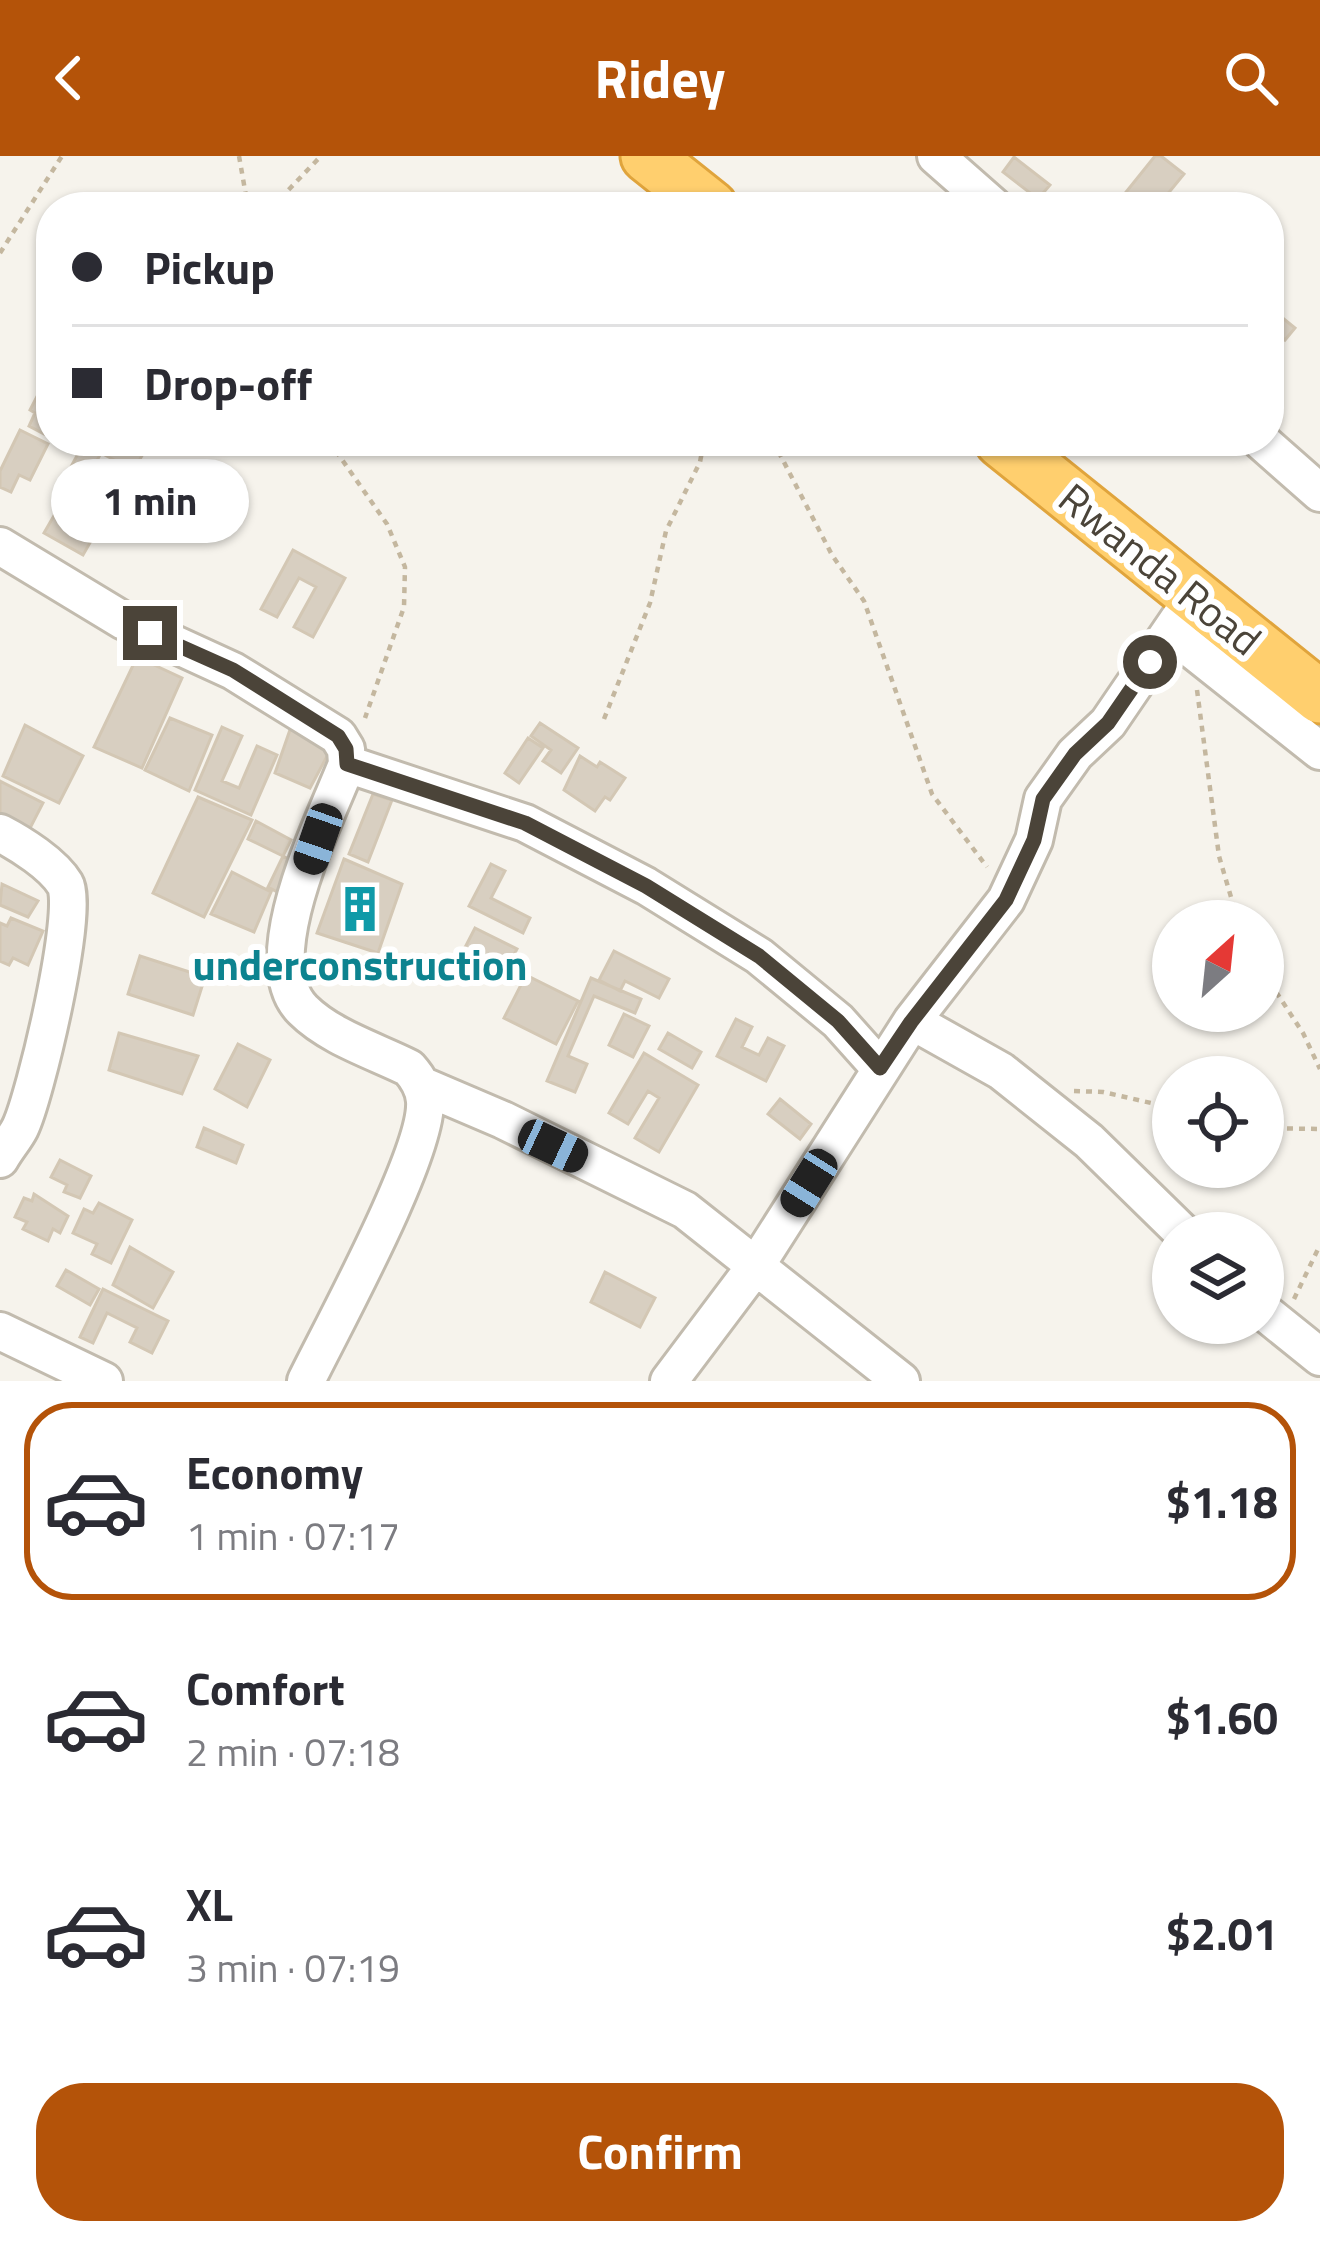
<!DOCTYPE html>
<meta charset="utf-8">
<style>
body{margin:0;font-family:"Titillium Web",sans-serif;background:#f2f2f3;color:#2b2b33;height:100vh;display:flex;flex-direction:column;font-size:45px;white-space:nowrap}
*{box-sizing:border-box;margin:0}
p{font-size:39px;color:#7c7c81}
.icon{flex:none;width:66px;height:66px;fill:none;stroke:currentColor;stroke-width:2;stroke-linecap:round;stroke-linejoin:round}
.map{position:relative;height:1225px;overflow:hidden}
.sheet{display:flex;flex-direction:column;background:#fff;flex:1}
.sheet>*{flex:none}
.banner{position:absolute;left:36px;top:36px;width:1248px;height:264px;border-radius:48px;box-shadow:0 3px 9px #0004;display:grid;align-content:center;height:264px;padding:0 36px;background:#fff}
.needle{width:78px;rotate:27deg}
.buttons{position:absolute;left:1152px;top:744px;display:grid;gap:24px}
.buttons a{display:grid;place-items:center;width:132px;height:132px;border-radius:50%;background:#fff;box-shadow:0 3px 9px #0004;font-size:60px}
.end{position:absolute;width:54px;height:54px;margin:-27px;border:15px solid #4b4439;background:#fff;box-shadow:0 0 0 6px #fff}
.from{border-radius:50%}
.bubble{position:absolute;height:84px;border-radius:42px;background:#fff;box-shadow:0 3px 9px #0004;font-size:39px;font-weight:700;line-height:84px;text-align:center}
.car{position:absolute;width:36px;height:72px;margin:-36px -18px;border-radius:15px;box-shadow:0 0 9px 3px #0007;background:linear-gradient(#222 24%,#8ab4d8 0 40%,#222 0 76%,#8ab4d8 0 86%,#222 0)}
.banner b{display:flex;align-items:center;gap:42px;height:114px;font-size:45px}
.banner b+b{border-top:3px solid #e1e1e2}
.banner i{width:30px;height:30px;background:#2b2b33}
ul{padding:21px 0 0;list-style:none}
li{display:flex;align-items:center;gap:36px;height:198px;margin:0 24px 18px;padding:0 12px;border:6px solid transparent;border-radius:48px}
li div{flex:1}
li b{display:block;font-size:45px}
li em{font-style:normal;font-weight:700}
li.selected{border-color:#b45309}
li>.icon{width:108px;height:108px;stroke-width:1.5}
.action{display:flex;gap:24px;margin-top:auto;padding:24px 36px}
.action a{flex:1;height:138px;border-radius:48px;background:#b45309;color:#fff;font-size:48px;font-weight:700;line-height:138px;text-align:center}
header{display:flex;justify-content:space-between;align-items:center;height:156px;padding:0 36px;background:#b45309;color:#fff;font-size:54px;font-weight:700}
.map>svg:first-child{display:block}
</style>
<header><svg class="icon" aria-label="back" viewBox="0 0 24 24"><path d="M15 5l-7 7 7 7"/></svg>Ridey<svg class="icon" aria-label="search" viewBox="0 0 24 24"><circle cx="10" cy="10" r="6"/><path d="M15 15l6 6"/></svg></header>
<div class="map">
<svg width="1320" height="1225" viewBox="0 0 1320 1225">
<rect width="100%" height="100%" fill="#f6f3ec"/>
<path fill="#d8cfc1" stroke="#d3c7b4" stroke-width="3" d="M1155,0H1161L1184,18L1157,51H1114Z
M1014,1L1050,29L1038,43L1003,16Z
M1274,155L1295,172L1285,184L1269,170Z
M45,225L51,228V265L44,278L29,270L35,257L30,254Z
M20,274L48,288L30,324L19,319L11,336L0,331V315Z
M85,285H124L144,296L113,351L100,344L120,307L101,297L74,347L56,338Z
M140,322L181,343L166,372L152,365L159,352L132,338Z
M63,344L103,364L83,399L44,377Z
M293,394L345,422L313,481L294,471L316,431L299,422L277,461L261,453Z
M137,501L182,522L142,612L94,591Z
M170,562L212,579L189,635L145,614Z
M540,567L578,592L561,617L543,605L551,594L531,580Z
M292,568L332,591L310,632L275,617Z
M25,569L83,600L59,647L3,620Z
M222,571L242,580L222,625L239,632L257,590L277,599L251,659L195,634Z
M528,582L543,592L519,627L505,617Z
M580,600L597,611L600,606L625,622L610,644L605,641L595,655L564,634Z
M0,625L43,647L26,680L0,666Z
M373,638L392,644L368,706L349,698Z
M198,641L252,664L204,761L153,737Z
M256,665L291,684L283,700L248,683Z
M283,700L300,709L289,742L268,731Z
M344,703L402,728L378,797L317,777Z
M491,708L505,715L491,742L530,762L523,777L469,750Z
M232,716L271,736L254,776L211,758Z
M2,728L38,745L28,761L0,749Z
M11,762L43,775L28,809L13,802L9,809L0,805V767L7,770Z
M475,772L517,793L502,822L460,801Z
M614,795L669,823L659,842L625,825L620,835L599,824Z
M140,800L205,821L193,859L128,838Z
M526,819L578,845L556,888L504,862Z
M591,822L641,843L635,857L594,840L568,900L587,908L575,936L547,925Z
M624,858L649,870L633,901L609,889Z
M736,863L752,871L742,891L759,899L768,882L784,890L766,925L717,900Z
M119,877L198,900L182,938L109,914Z
M668,877L701,896L692,912L659,893Z
M238,888L270,904L247,951L215,933Z
M644,897L698,929L659,996L635,982L659,942L648,935L628,968L609,957Z
M780,943L811,968L800,983L768,958Z
M204,972L243,989L236,1007L197,991Z
M60,1004L91,1020L80,1042L64,1036L67,1029L51,1021Z
M34,1038L68,1060L60,1077L53,1073L48,1085L23,1073L27,1066L15,1061L24,1042L32,1045Z
M99,1047L132,1064L111,1107L92,1098L97,1088L73,1077L84,1053L93,1057Z
M130,1091L173,1116L153,1152L113,1129Z
M66,1114L99,1133L90,1149L57,1130Z
M605,1116L655,1142L640,1171L591,1146Z
M103,1133L168,1165L152,1197L130,1186L137,1172L107,1157L93,1187L80,1181Z"/>
<g fill="none" stroke-linecap="round" stroke-linejoin="round">
<defs>
<path id="minor" d="M936,0L994,51
M1261,285L1320,337
M0,390L124,465L233,515L338,580L346,593L347,608C325,664 253,805 303,854C330,881 375,895 409,912C418,922 424,932 425,945C428,997 333,1170 306,1225
M1170,476L1320,595
M347,608L525,667L646,730L759,800L838,865L880,912
M0,677C21,688 53,708 65,728C80,752 35,942 20,972C15,982 6,992 0,1003
M912,865L1001,915L1089,985L1183,1077
M421,929L503,964L685,1054L901,1225
M1263,1155L1320,1201
M0,1175L104,1225
M669,1225L757,1108L912,865L1006,744L1034,684L1043,643L1075,598L1108,567L1194,441"/>
<path id="highway" d="M647,0L711,51
M1001,285L1320,541"/>
</defs>
<use href="#minor" stroke="#c2bbae" stroke-width="42"/>
<use href="#highway" stroke="#e0a43c" stroke-width="57"/>
<path stroke="#c4b79f" stroke-width="4.5" stroke-dasharray="6 6" stroke-linecap="butt" d="M239,0L248,51
M272,51L321,0
M0,97L62,0
M329,285L387,368L405,411L404,451L365,562
M773,285L832,399L864,445L932,638L987,711
M1197,534L1219,700L1238,765
M604,563L650,447L666,375L700,306L704,285
M1263,816L1303,877L1320,913
M1074,935L1103,936L1173,952
M1263,972L1320,973
M1294,1143L1320,1089"/>
<use href="#minor" stroke="#fff" stroke-width="36"/>
<use href="#highway" stroke="#ffcf6e" stroke-width="51"/>
</g>
<g fill="none" stroke-linecap="round" stroke-linejoin="round">
<path stroke="#4b4439" stroke-width="15" d="M150,477L233,514L338,580L346,593L347,608L525,667L646,730L759,800L838,865L880,912L911,866L1006,744L1034,684L1043,643L1075,598L1108,567L1150,506"/>
</g>
<defs>
<symbol id="building-bare" viewBox="-9 -9 18 18"><path d="M-4-6H4V6H1V3H-1V6H-4ZM-2.5-4.3h1.7v1.8h-1.7ZM.8-4.3h1.7v1.8H.8ZM-2.5-1h1.7V.8h-1.7ZM.8-1h1.7V.8H.8Z" fill="#0f9aa8" stroke="#fff" stroke-width="2.5" paint-order="stroke"/></symbol>
</defs>
<g fill-rule="evenodd">
<use href="#building-bare" x="327" y="720" width="66" height="66"/>
</g>
<g text-anchor="middle" stroke-width="12" stroke-linejoin="round" paint-order="stroke">
<g font-size="42" fill="#4b4439" stroke="#fff">
<text transform="translate(1160 413) rotate(39)" y="15">Rwanda Road</text>
</g>
<g font-size="42" font-weight="bold" fill="#0d838f" stroke="#fff">
<text x="360" y="824">underconstruction</text>
</g>
</g>
</svg>
<div class="buttons">
<a><svg class="needle" viewBox="-14 -14 28 28"><path d="M0-13l5 13h-10z" fill="#e53935"/><path d="M0 13l5-13h-10z" fill="#7c7c81"/></svg></a>
<a><svg class="icon" aria-label="locate" viewBox="0 0 24 24"><circle cx="12" cy="12" r="6"/><path d="M12 2v4M12 18v4M2 12h4M18 12h4"/></svg></a>
<a><svg class="icon" aria-label="layers" viewBox="0 0 24 24"><path d="M12 4l9 5-9 5-9-5zM3 14l9 5 9-5"/></svg></a>
</div>
<i class="end from" style="left:1150px;top:506px"></i>
<i class="end" style="left:150px;top:477px"></i>
<div class="bubble" style="left:51px;top:303px;width:198px">1 min</div>
<i class="car" style="left:318px;top:683px;rotate:199deg"></i>
<i class="car" style="left:553px;top:990px;rotate:115deg"></i>
<i class="car" style="left:809px;top:1027px;rotate:212deg"></i>
<div class="banner">
<b><i class="from"></i>Pickup</b>
<b><i></i>Drop-off</b>
</div>
</div>
<section class="sheet">
<ul>
<li class="selected"><svg class="icon" aria-label="car" viewBox="0 0 24 24"><path d="M5 17H2v-5l4-1 3-4h7l3 4 3 1v5h-3M9 17h6M6 11h13"/><circle cx="7" cy="17" r="2"/><circle cx="17" cy="17" r="2"/></svg><div><b>Economy</b><p>1 min · 07:17</p></div><em>$1.18</em></li>
<li><svg class="icon" aria-label="car" viewBox="0 0 24 24"><path d="M5 17H2v-5l4-1 3-4h7l3 4 3 1v5h-3M9 17h6M6 11h13"/><circle cx="7" cy="17" r="2"/><circle cx="17" cy="17" r="2"/></svg><div><b>Comfort</b><p>2 min · 07:18</p></div><em>$1.60</em></li>
<li><svg class="icon" aria-label="car" viewBox="0 0 24 24"><path d="M5 17H2v-5l4-1 3-4h7l3 4 3 1v5h-3M9 17h6M6 11h13"/><circle cx="7" cy="17" r="2"/><circle cx="17" cy="17" r="2"/></svg><div><b>XL</b><p>3 min · 07:19</p></div><em>$2.01</em></li>
</ul>
<div class="action"><a>Confirm</a></div>
</section>
